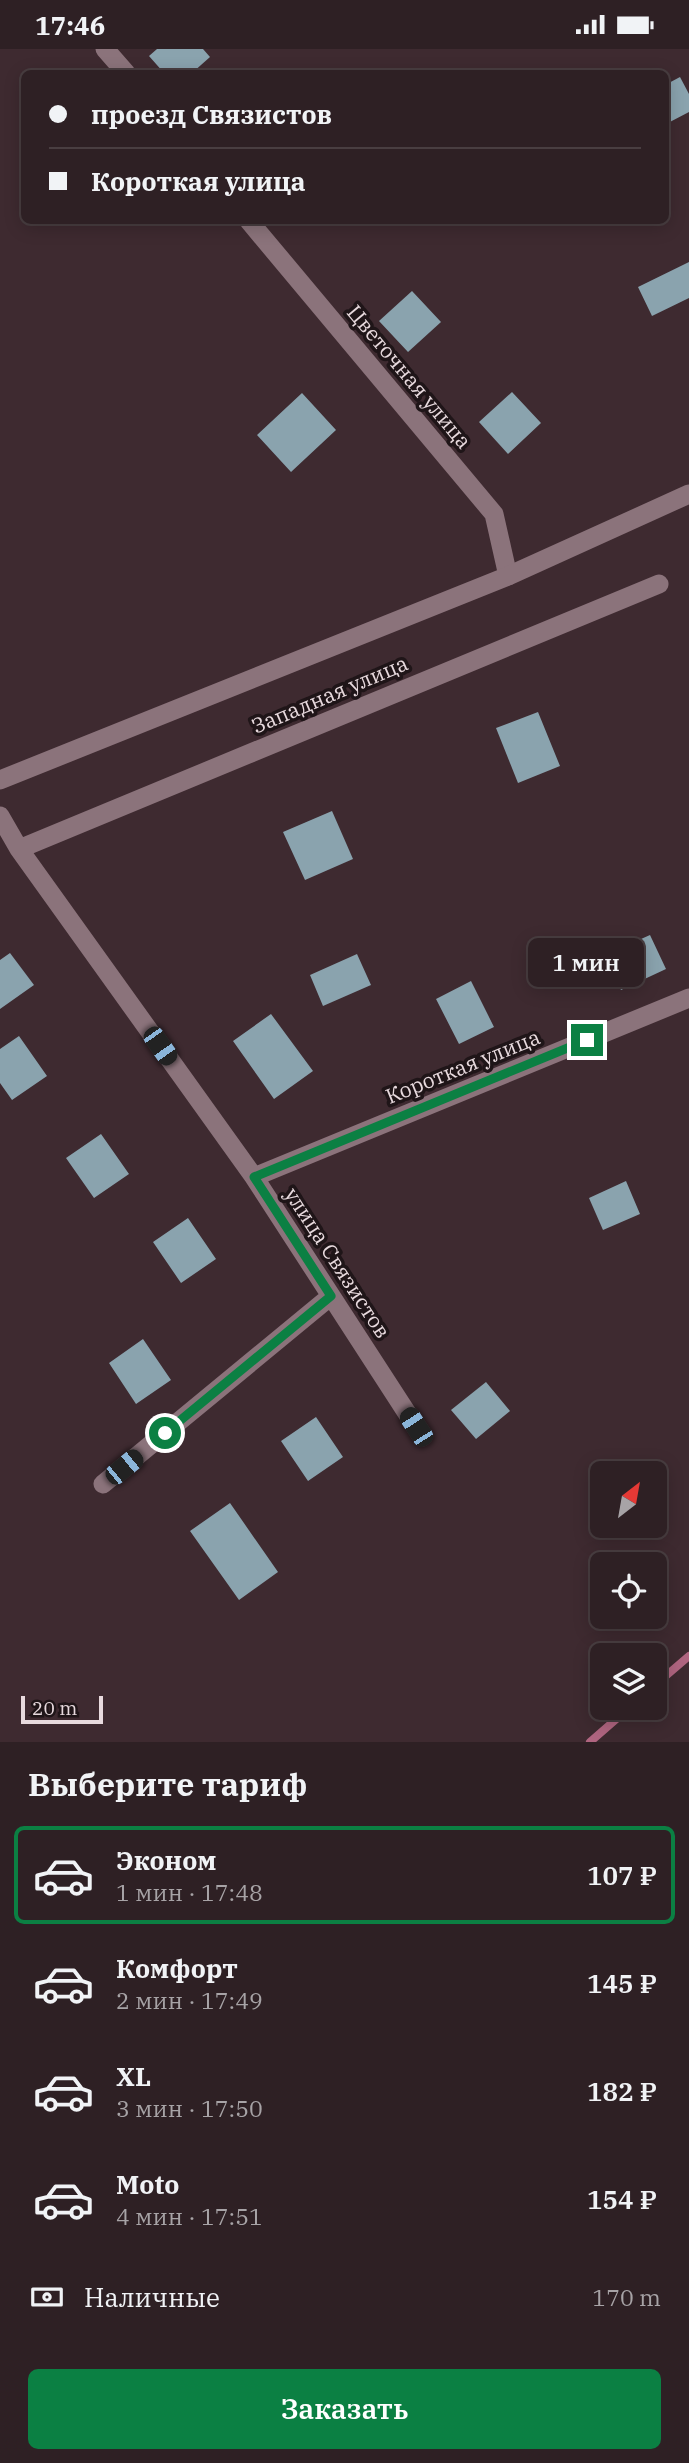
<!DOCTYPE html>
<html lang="ru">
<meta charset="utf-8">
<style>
body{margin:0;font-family:"IBM Plex Serif",serif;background:#36282c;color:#f1f3f6;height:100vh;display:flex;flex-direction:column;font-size:26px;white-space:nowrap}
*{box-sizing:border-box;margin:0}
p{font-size:23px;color:#a7a3a6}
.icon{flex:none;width:38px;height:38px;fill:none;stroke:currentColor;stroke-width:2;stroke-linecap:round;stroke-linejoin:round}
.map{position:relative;height:1693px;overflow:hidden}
.drawer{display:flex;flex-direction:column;background:#2e2024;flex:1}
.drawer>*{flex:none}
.hud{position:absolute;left:21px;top:21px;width:648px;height:154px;border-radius:10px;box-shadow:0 4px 18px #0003,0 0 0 2px #493e41;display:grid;align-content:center;height:154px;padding:0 28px;background:#2e2024}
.needle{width:46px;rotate:31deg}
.fabs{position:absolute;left:590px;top:1412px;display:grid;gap:14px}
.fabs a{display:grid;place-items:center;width:77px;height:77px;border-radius:10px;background:#2e2024;box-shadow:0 4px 18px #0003,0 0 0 2px #493e41;font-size:35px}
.scale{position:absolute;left:21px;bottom:18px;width:82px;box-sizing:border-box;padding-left:7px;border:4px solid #e8dade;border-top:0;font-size:19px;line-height:24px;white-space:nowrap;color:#e8dade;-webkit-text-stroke:5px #1f1518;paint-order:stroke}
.end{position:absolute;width:32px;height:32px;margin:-16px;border:9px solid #0b8043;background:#fff;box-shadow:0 0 0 4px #fff}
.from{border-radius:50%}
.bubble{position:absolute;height:49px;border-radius:10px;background:#2e2024;box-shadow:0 4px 18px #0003,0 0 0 2px #493e41;font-size:23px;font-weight:600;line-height:49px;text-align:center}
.car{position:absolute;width:21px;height:42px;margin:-21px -10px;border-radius:9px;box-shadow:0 0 5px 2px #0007;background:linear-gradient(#222 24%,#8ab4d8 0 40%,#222 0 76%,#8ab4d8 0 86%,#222 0)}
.hud b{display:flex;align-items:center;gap:24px;height:66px;font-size:26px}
.hud b+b{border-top:2px solid #493e41}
.hud i{width:18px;height:18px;background:#f1f3f6}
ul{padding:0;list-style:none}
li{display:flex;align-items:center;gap:21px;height:98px;margin:0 14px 10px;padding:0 14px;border:4px solid transparent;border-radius:10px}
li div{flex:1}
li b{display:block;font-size:26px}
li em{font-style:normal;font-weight:600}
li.selected{border-color:#0b8043}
li>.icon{width:63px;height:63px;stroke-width:1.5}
h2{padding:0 28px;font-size:32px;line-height:84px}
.pay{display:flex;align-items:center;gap:18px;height:77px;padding:0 28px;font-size:26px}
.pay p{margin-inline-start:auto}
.cta{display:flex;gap:14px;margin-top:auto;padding:14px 28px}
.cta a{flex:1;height:80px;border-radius:10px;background:#0b8043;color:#fff;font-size:28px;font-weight:600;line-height:80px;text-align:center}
.status{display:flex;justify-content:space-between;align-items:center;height:49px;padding:0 35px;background:#2e2024;direction:ltr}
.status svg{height:19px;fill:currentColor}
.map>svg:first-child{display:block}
</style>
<div class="status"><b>17:46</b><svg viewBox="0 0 49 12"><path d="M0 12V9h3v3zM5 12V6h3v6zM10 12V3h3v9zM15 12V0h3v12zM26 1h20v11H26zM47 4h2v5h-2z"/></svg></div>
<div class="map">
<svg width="689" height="1693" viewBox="0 0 689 1693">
<rect width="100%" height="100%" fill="#3e2a30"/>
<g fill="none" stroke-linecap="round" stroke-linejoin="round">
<path stroke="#b06580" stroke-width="8" d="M654,1637L689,1607
M590,1693L629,1659"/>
</g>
<path fill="#8aa3ae" d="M157,0H203L210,8L192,24H164L149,7Z
M680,28L689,45V63L666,75L665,36Z
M689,213V249L652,267L638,238Z
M412,242L441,273L408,303L379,272Z
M512,343L541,374L508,405L479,373Z
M302,344L336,381L291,423L257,386Z
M538,663L560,717L518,734L496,679Z
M332,762L353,810L305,831L283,783Z
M650,886L666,920L621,941L605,906Z
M10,904L34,936L0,960V911Z
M357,905L371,936L323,957L310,926Z
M471,932L494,978L459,995L436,950Z
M271,965L313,1022L274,1050L233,992Z
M19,987L47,1027L12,1051L0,1034V1000Z
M101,1085L129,1125L94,1149L66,1109Z
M626,1132L640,1165L603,1181L589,1149Z
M188,1169L216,1210L181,1234L153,1193Z
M143,1290L171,1331L136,1355L109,1314Z
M486,1333L510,1362L476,1390L451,1361Z
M316,1368L343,1408L308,1432L281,1392Z
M230,1454L278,1523L239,1551L190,1482Z"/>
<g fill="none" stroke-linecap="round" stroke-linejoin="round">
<path stroke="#8b737b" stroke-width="19" d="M105,0L126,24
M249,172L494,465L508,527
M0,767L19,800L254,1128L416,1378
M19,800L659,535
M254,1128L689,949
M103,1435L331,1247"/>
<path stroke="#8b737b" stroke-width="19" d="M0,731L508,527L689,445"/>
</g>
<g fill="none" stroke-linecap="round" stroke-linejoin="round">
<path stroke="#0b8043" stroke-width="9" d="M165,1384L331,1247L254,1128L587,991"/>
</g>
<g text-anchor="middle" stroke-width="7" stroke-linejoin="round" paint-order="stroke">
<g font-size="21" fill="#e8dade" stroke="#1f1518">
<text transform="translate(409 328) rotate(50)" y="7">Цветочная улица</text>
<text transform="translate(330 646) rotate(-23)" y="7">Западная улица</text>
<text transform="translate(463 1018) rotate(-22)" y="7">Короткая улица</text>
<text transform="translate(337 1214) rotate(57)" y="7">улица Связистов</text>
</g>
</g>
</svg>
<div class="fabs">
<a><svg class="needle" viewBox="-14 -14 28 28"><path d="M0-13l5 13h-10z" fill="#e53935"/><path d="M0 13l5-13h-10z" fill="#a7a3a6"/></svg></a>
<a><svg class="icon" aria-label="locate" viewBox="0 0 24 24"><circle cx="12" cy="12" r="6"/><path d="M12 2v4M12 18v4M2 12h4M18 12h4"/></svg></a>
<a><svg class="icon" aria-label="layers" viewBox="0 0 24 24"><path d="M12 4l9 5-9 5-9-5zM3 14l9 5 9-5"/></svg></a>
</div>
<div class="scale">20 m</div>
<i class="end from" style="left:165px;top:1384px"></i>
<i class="end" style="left:587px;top:991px"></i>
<div class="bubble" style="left:528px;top:889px;width:116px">1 мин</div>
<i class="car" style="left:160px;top:997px;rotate:145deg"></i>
<i class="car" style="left:416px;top:1378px;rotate:327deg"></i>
<i class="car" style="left:124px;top:1418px;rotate:51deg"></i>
<div class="hud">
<b><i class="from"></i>проезд Связистов</b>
<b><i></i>Короткая улица</b>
</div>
</div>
<section class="drawer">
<h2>Выберите тариф</h2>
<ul>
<li class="selected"><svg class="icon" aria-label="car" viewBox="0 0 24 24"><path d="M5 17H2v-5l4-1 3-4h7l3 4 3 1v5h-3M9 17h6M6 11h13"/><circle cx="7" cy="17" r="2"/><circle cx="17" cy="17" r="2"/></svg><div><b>Эконом</b><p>1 мин · 17:48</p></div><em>107 ₽</em></li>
<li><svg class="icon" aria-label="car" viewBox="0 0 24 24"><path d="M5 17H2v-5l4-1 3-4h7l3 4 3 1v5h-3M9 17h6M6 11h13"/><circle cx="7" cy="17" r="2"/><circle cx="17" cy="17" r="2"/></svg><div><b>Комфорт</b><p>2 мин · 17:49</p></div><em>145 ₽</em></li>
<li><svg class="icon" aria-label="car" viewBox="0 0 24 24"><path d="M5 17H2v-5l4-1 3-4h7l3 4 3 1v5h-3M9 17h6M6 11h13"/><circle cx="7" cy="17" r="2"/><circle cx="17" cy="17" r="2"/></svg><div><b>XL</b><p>3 мин · 17:50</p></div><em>182 ₽</em></li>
<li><svg class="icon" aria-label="car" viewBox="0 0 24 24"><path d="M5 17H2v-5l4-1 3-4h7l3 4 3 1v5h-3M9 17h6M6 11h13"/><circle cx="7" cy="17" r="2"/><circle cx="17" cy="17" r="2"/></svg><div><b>Moto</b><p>4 мин · 17:51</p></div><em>154 ₽</em></li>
</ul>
<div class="pay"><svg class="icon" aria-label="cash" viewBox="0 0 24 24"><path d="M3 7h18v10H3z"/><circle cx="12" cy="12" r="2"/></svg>Наличные<p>170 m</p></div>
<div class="cta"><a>Заказать</a></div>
</section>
